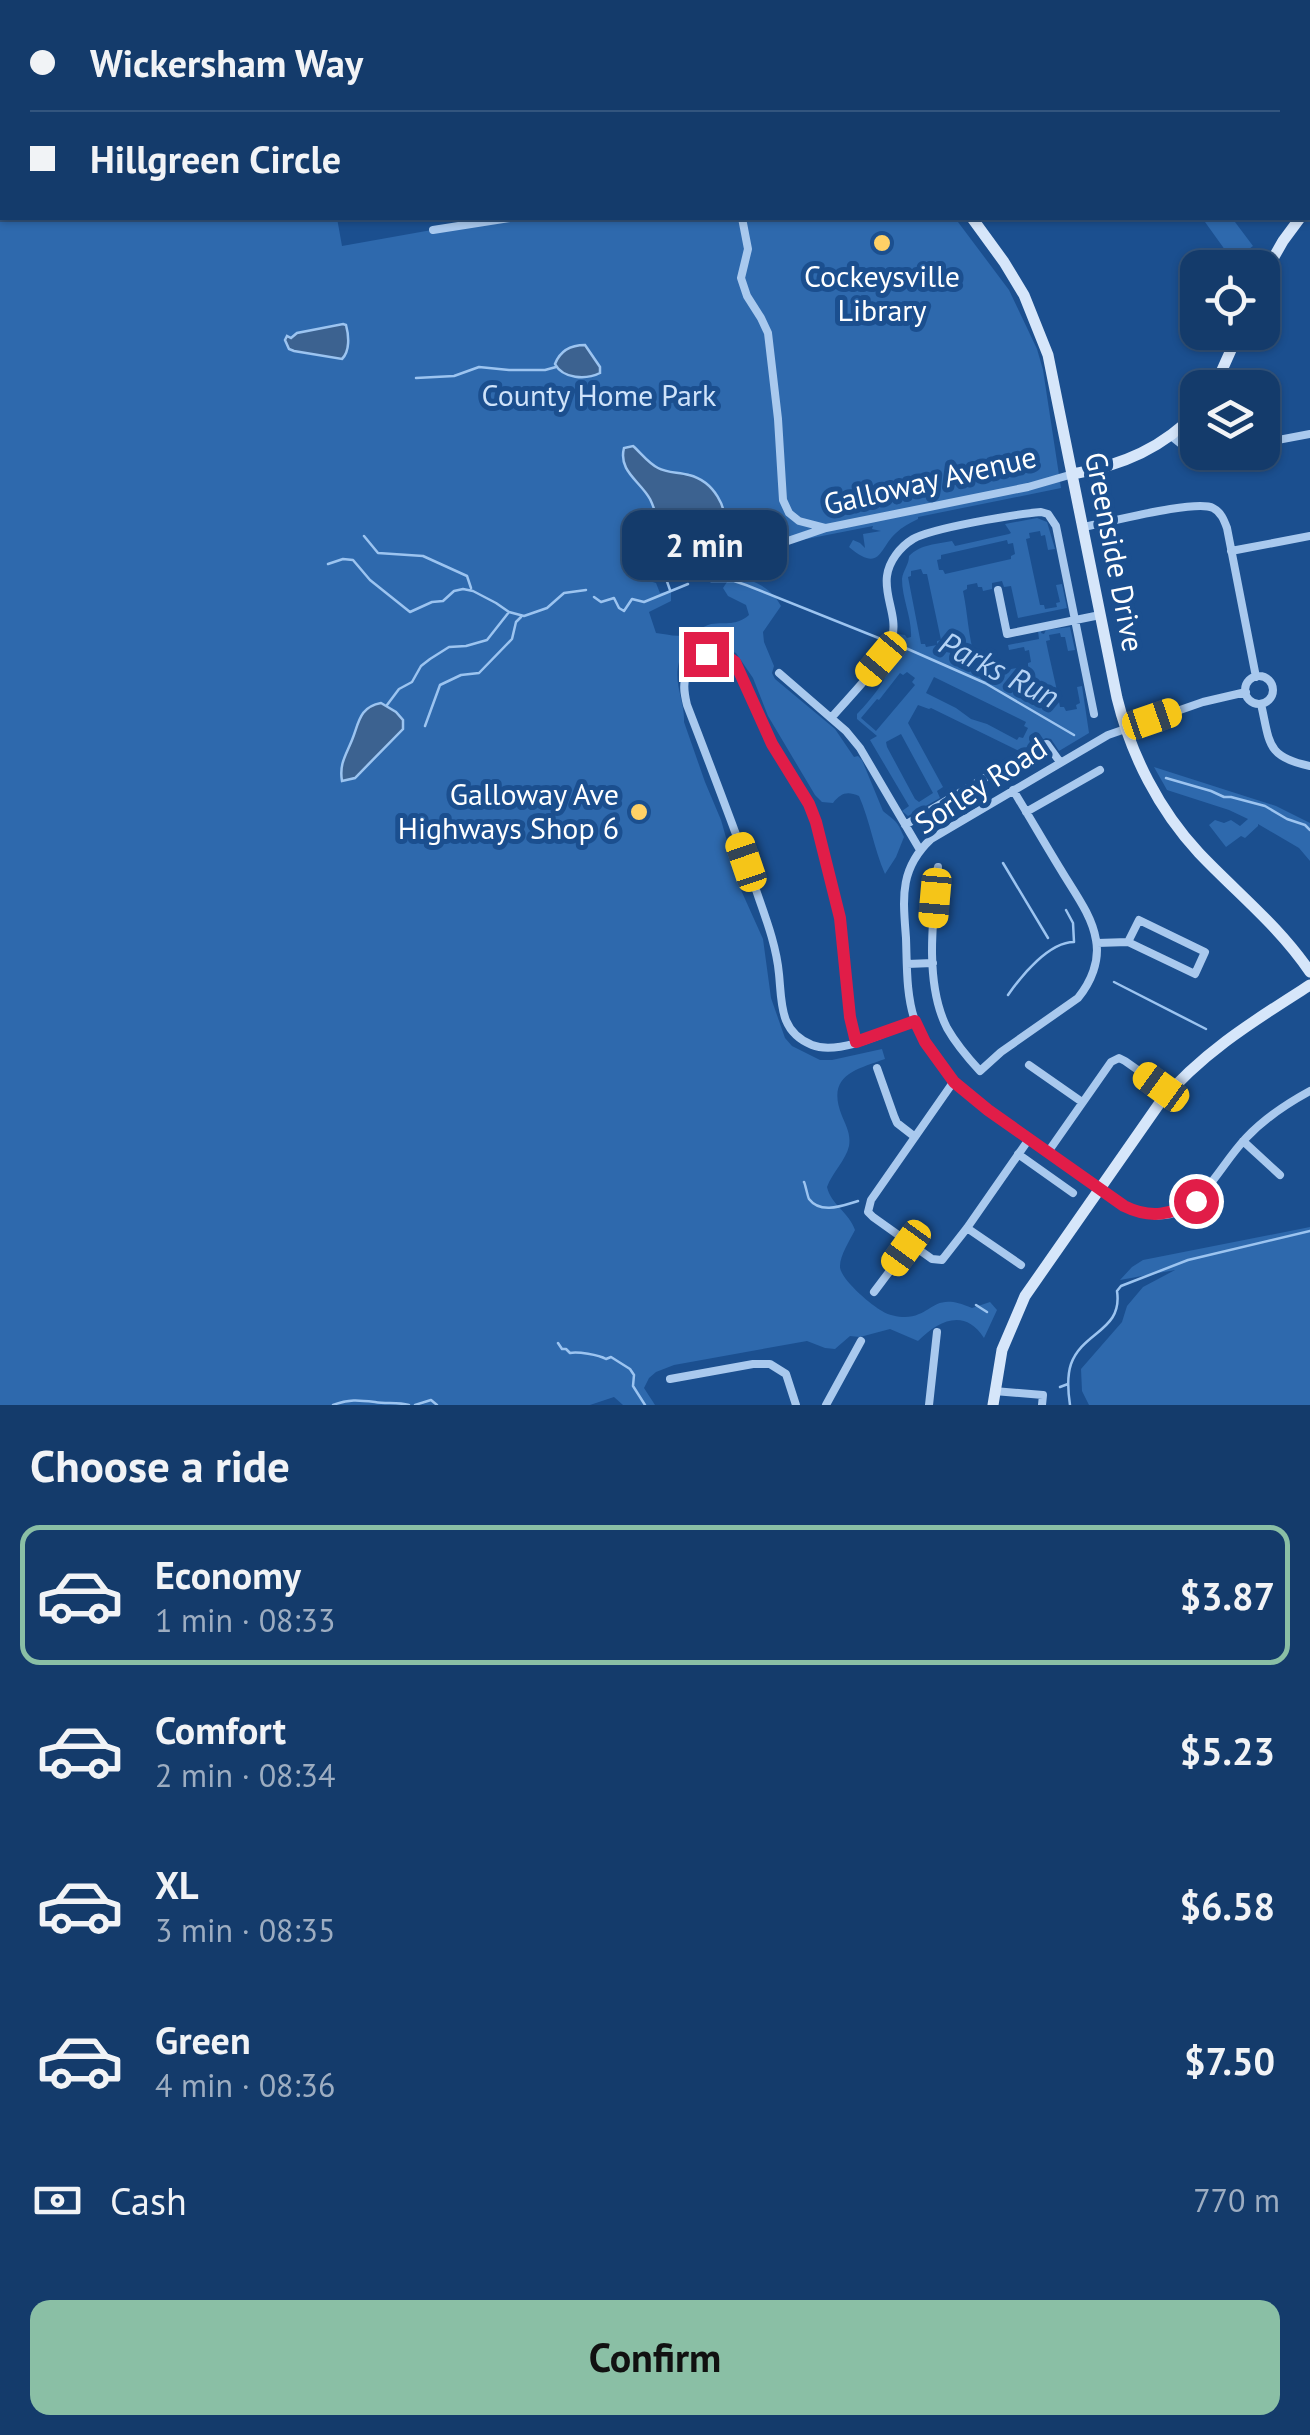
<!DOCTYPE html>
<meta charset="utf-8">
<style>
body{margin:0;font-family:"PT Sans",sans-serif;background:#1d4271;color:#f1f3f6;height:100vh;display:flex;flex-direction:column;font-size:38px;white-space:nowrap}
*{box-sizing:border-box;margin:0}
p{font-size:32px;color:#9dadc1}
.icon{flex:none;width:55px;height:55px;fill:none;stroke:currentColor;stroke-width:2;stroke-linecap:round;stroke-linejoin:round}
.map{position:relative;height:1405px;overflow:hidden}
.sheet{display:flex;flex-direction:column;background:#143b6b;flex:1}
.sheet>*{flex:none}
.top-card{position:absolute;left:0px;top:0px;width:1310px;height:220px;box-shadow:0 2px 8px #0004,0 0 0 2px #33557e;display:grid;align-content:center;height:220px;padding:0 30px;background:#143b6b}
.buttons{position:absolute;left:1180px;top:250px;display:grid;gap:20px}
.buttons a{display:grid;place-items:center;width:100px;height:100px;border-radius:20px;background:#143b6b;box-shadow:0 2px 8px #0004,0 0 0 2px #33557e;font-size:50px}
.end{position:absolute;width:45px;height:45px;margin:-22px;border:12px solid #e11d48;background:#fff;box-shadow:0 0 0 5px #fff}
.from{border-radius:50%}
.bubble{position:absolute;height:70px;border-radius:20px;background:#143b6b;box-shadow:0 2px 8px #0004,0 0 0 2px #33557e;font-size:32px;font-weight:700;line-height:70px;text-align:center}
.car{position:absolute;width:30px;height:60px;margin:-30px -15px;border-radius:12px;box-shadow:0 0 8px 2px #0007;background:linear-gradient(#f5c518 24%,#345 0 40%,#f5c518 0 76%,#345 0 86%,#f5c518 0)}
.top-card b{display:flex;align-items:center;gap:35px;height:95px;font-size:38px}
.top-card b+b{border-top:2px solid #33557e}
.top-card i{width:25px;height:25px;background:#f1f3f6}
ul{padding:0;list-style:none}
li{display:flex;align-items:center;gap:30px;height:140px;margin:0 20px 15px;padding:0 10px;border:5px solid transparent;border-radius:20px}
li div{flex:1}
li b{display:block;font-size:38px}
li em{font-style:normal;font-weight:700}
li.current{border-color:#8abfa5}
li>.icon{width:90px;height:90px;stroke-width:1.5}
h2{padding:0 30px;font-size:45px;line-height:120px}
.pay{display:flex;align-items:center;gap:25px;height:110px;padding:0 30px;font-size:38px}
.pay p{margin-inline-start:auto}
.action{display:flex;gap:20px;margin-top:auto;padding:20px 30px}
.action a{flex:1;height:115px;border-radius:20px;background:#8abfa5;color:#111;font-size:40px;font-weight:700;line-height:115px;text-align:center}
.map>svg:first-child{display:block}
</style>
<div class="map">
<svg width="1310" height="1405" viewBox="0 0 1310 1405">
<rect width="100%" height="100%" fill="#1b4f8f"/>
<path fill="#2e69ad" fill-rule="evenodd" d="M0,0H220V2H2V218H337L342,246L499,218H955L1009,290L1037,349L1043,370L1061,488L918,517V519C910,523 902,527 896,533C879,548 881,574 849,547L853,540L860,543L865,548L863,534L881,531L872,529L873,526L638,572L641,581L646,580L656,583L660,593L671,591V601L649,612L656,633C666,634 678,638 688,634C696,632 703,626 711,624C727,622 736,626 749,615L746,605L728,596L723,588L729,579C749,575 772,588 781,606L763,632L764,642L774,666L772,673L775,679L835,729L854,757L858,756L862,760L883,811C896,822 897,820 904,837L896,857L885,874C874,849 870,821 859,796C847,791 841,793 833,803L822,802L815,795L768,716L753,678L736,653L716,645L707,648L679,662C673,684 685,701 684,722L705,782L721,820L741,890L763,939L771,998L785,1038L792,1046L820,1060H832L882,1049L885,1059C854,1070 826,1076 842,1116C846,1126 851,1134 849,1146C846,1160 832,1173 827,1187C831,1205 849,1212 855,1230C850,1240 840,1255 840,1266C839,1278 871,1305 882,1311C888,1315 898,1317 905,1317C934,1316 932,1290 972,1308L990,1302L997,1310L984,1338C965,1308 939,1320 918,1341L890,1329L860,1337L850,1336L835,1349L825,1348L807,1341L674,1365L656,1372L649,1378L644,1388L655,1405H623L614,1397L590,1405H0Z
M1212,218H1232L1253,246L1233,261L1205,222Z
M1037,518L1047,522L1055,549L1048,550L1045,535L1041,536L1040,531L1029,533L1030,538L1026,539L1040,605H1044L1045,609L1057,607L1056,603L1060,602L1056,585L1062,584L1067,608L1018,618L1011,586L1004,587L1002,581L992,583V589L983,591L982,587H978L977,583L967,585V589L963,591C968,615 968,635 975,658L991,655L995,672L1028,666V663L1031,662L1029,650L1025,651L1024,647L1009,650L1008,645L1039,639L1038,631L1042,630L1041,633L1044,634L1046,630L1070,627L1075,650L1068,651L1065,637H1061L1060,633L1049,635L1050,640L1046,641C1051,666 1056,683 1060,707H1064L1066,711L1077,709L1076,705L1080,703L1077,687L1082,686L1089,733L1059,751L1051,739L1046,738L1019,751L931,708L929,709L918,705L908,723L943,787L937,791L940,798L908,816L902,811L909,806L870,740L877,736L857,719V714C866,705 886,682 887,671L897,658L890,654L898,634L905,635L907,638L911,637C912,617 902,599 902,579C903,570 909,565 909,556C921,544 937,544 952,541L955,546L1009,534L1011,533L1005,524ZM1007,540L1008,544L1013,543L1015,554L1011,556V559L945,574L943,570H939L937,560L941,559V555ZM921,569L923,574H927L941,640L937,641V645L926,647L925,644H921L908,577L911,576V571ZM907,672L915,678L912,682L915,685L876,731L861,718L877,699L879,700L900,673L903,675ZM934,677L1026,722L1024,726L1028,728L1023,738L1019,737L1017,740L987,724L971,719L956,708L926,693ZM901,734L933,793L919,802L915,799L887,747L886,742Z
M1154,767L1276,806L1310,823V861L1299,848L1258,824V826L1245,838L1241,836L1226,847L1209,825L1215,820L1224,823L1231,820L1240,826L1248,819L1229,810L1167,790Z
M1310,1227V1405H1089L1082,1391L1081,1369L1122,1322L1127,1306L1143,1287L1175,1270L1120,1280L1132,1267L1143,1260Z"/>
<path fill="#3c6290" stroke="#9cc4f0" stroke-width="2.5" d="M343,324L346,325C349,336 350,351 342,359L294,351L289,349L285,340L287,336L291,338L297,333Z
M585,345L600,367V373C586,380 563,379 555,364C560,351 571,345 585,345Z
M633,446C641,453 648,463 658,468C667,473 679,472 689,475C713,481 730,508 723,531L715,535L696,536L678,543L665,539C659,526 656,511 650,499C640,481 618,471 624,448Z
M381,703L396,712L403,720V729L355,778L342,781C339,764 346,755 352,740C359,723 359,707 381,703Z"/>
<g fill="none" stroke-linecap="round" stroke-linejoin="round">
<path stroke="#9cc4f0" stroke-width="2.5" d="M416,378L454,376L479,367L509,370H545L556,367
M364,536L378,553L423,556L467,576L471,588
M328,564L343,559L353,560L370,580L410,612L432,602L443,601L454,591L463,589L473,591L496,603L509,612L524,616L547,608L564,593L586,590
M663,570L670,590
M711,581H734L746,585L881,639
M594,597L601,602L614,598L619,608L624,611L632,599L644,602L688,584
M901,646L985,683L1074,735
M387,705L399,689L412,682L421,666L430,659L449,647L466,646L487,640L509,612
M425,726L440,685L461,675L479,673L512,639L516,622L521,617
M1166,778L1211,791L1224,797H1231L1265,806L1287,819L1305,825L1310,830
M1003,863L1048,938
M1114,982L1206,1029
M1008,995C1022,975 1049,942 1074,942L1073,923L1066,910
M804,1182C805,1183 808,1198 809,1199C821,1215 844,1205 858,1201
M976,1305L987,1312
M558,1343L562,1349H566L570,1353C577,1351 599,1355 606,1359L611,1357L630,1369L634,1375L633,1386L645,1405
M1060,1387L1068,1384
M333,1405C349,1399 358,1400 375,1402C386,1404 397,1402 409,1405
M415,1405L431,1400L437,1405
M1070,1405C1068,1392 1067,1376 1071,1364C1083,1331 1123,1331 1117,1291L1121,1286L1188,1260L1310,1231"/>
<path stroke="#a9c9ee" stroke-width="8" d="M690,0L692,2
M1205,0L1206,2
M621,2L634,0
M755,2L756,0
M1120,2L1132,0
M742,218L748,249L741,278L747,296L761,318L768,333L778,419L783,500L789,513L799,521L826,528
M433,230L510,218
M1171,436L1192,453L1215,452
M1262,443L1310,434
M1083,527C1107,523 1196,499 1213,508C1221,512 1224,520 1227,528L1256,677
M776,545L826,528L1028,487L1073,474
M1231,551L1310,536
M998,590L1007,634L1100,615
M779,673L846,731L860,748L920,850
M1245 690a14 14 0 1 1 28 0a14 14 0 1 1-28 0Z
M1246,692L1203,702L1108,735L931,839C899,869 903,898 906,938C907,965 906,995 915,1021C937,1080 993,1114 1042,1149C1070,1167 1096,1187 1123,1206C1191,1240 1210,1176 1246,1138C1265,1118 1286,1104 1310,1091
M1261,704C1270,743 1266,757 1310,766
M832,717C849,697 886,661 892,638C898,617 884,597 887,576C889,561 900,547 913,539C932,528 1016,514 1041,512L1048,514L1056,526L1094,714
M1026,812L1100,770
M905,825L1041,745L1047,744L1060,762
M938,867C933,916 924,983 947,1028C956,1044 968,1058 980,1071L1001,1052L1078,998C1091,982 1100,961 1096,940C1092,915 1074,892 1061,870C1045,844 1029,816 1013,790
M1097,943L1128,942L1195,974L1205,952L1139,920L1128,942
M907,964L933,963
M857,1042L850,1017L845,974L840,918L816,822L809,804L772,744L735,662C718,643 690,656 685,680C683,688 685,696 687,705C709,762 731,820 752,878C762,909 776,941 779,974C782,1003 779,1032 812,1045C839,1056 889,1031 915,1021
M1029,1065L1082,1102
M877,1068L894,1116L897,1123L915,1137
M954,1081L871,1200L868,1212L873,1217L932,1259L942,1260L967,1228L1029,1139
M1243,1141L1280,1175
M1048,1152L1111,1062L1119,1058L1125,1061L1169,1092
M1018,1154L1073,1193
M967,1228L1021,1265
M874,1292L910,1244
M670,1379L753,1364H770L786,1374L796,1405
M994,1391L1043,1395L1042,1405
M826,1405L861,1341
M929,1405L937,1332"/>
<path stroke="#d6e6fa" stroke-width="11" d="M854,0L855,2
M1308,208L1310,205
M972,218L1004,262L1024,295L1048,355L1117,698C1131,755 1159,810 1199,853C1237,893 1279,926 1310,972
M1262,278L1283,241L1300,218
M1214,388L1239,332
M1073,474C1123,465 1163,448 1198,411
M993,1405L1002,1350L1025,1296L1159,1104C1201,1053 1255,1020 1310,985"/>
</g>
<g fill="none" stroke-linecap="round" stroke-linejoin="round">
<path stroke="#e11d48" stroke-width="12" d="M706,654L722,653L735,662L772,744L809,804L816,822L840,918L850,1017L856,1042L915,1021L925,1042L954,1082L988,1110L1124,1206C1150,1219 1171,1215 1196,1201"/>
</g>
<g fill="#ffd166" stroke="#1b4f8f" stroke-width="4">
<circle cx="882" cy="243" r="10"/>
<circle cx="639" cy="812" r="10"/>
</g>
<g text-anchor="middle" stroke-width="10" stroke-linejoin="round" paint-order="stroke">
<g font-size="30" fill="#fff" stroke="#1b4f8f">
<text x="882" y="287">Cockeysville<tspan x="882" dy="34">Library</tspan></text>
<text x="619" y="805" text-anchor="end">Galloway Ave<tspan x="619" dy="34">Highways Shop 6</tspan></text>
</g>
<g font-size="30" fill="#cfe3fa" stroke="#1b4f8f">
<text x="599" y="406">County Home Park</text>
</g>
<g font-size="30" fill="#fff" stroke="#1b4f8f">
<text transform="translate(930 481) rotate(-13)" y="10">Galloway Avenue</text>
<text transform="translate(1114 552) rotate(79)" y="10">Greenside Drive</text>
<text transform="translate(981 786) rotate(-33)" y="10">Sorley Road</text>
</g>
<g font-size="32" font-style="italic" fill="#b5d3f5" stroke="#1b4f8f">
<text transform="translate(999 670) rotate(27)" y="11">Parks Run</text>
</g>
</g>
</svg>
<div class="buttons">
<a><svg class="icon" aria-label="locate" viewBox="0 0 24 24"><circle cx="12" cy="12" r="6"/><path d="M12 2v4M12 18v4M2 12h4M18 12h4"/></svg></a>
<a><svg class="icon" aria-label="layers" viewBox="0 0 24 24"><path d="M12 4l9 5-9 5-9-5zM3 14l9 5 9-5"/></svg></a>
</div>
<i class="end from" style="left:1196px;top:1201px"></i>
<i class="end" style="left:706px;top:654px"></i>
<div class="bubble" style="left:622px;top:510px;width:165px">2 min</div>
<i class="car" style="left:881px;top:659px;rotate:220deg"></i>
<i class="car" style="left:1152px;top:719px;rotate:71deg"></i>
<i class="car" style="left:746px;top:862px;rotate:341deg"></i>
<i class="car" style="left:935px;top:898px;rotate:185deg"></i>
<i class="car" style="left:1161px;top:1087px;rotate:306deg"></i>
<i class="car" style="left:906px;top:1248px;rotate:216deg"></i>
<div class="top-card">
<b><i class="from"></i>Wickersham Way</b>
<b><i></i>Hillgreen Circle</b>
</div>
</div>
<section class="sheet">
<h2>Choose a ride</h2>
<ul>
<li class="current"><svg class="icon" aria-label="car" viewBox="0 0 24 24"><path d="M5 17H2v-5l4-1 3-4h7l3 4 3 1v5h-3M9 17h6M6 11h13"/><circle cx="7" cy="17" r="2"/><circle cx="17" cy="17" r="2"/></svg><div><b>Economy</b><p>1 min · 08:33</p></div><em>$3.87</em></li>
<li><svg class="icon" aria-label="car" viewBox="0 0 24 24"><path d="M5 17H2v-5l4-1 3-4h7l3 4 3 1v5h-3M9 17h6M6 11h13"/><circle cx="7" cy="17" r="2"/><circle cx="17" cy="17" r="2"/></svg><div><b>Comfort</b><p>2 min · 08:34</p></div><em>$5.23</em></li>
<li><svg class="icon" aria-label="car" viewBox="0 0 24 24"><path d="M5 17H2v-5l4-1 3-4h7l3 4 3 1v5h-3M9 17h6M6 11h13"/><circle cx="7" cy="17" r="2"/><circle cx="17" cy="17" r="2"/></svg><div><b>XL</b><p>3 min · 08:35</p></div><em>$6.58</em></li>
<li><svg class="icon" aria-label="car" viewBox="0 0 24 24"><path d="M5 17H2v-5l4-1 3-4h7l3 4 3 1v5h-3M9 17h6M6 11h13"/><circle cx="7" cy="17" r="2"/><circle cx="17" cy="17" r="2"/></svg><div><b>Green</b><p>4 min · 08:36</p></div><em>$7.50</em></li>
</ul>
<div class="pay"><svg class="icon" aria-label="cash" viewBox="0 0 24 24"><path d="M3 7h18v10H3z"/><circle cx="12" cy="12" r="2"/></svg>Cash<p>770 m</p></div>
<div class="action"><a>Confirm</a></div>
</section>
